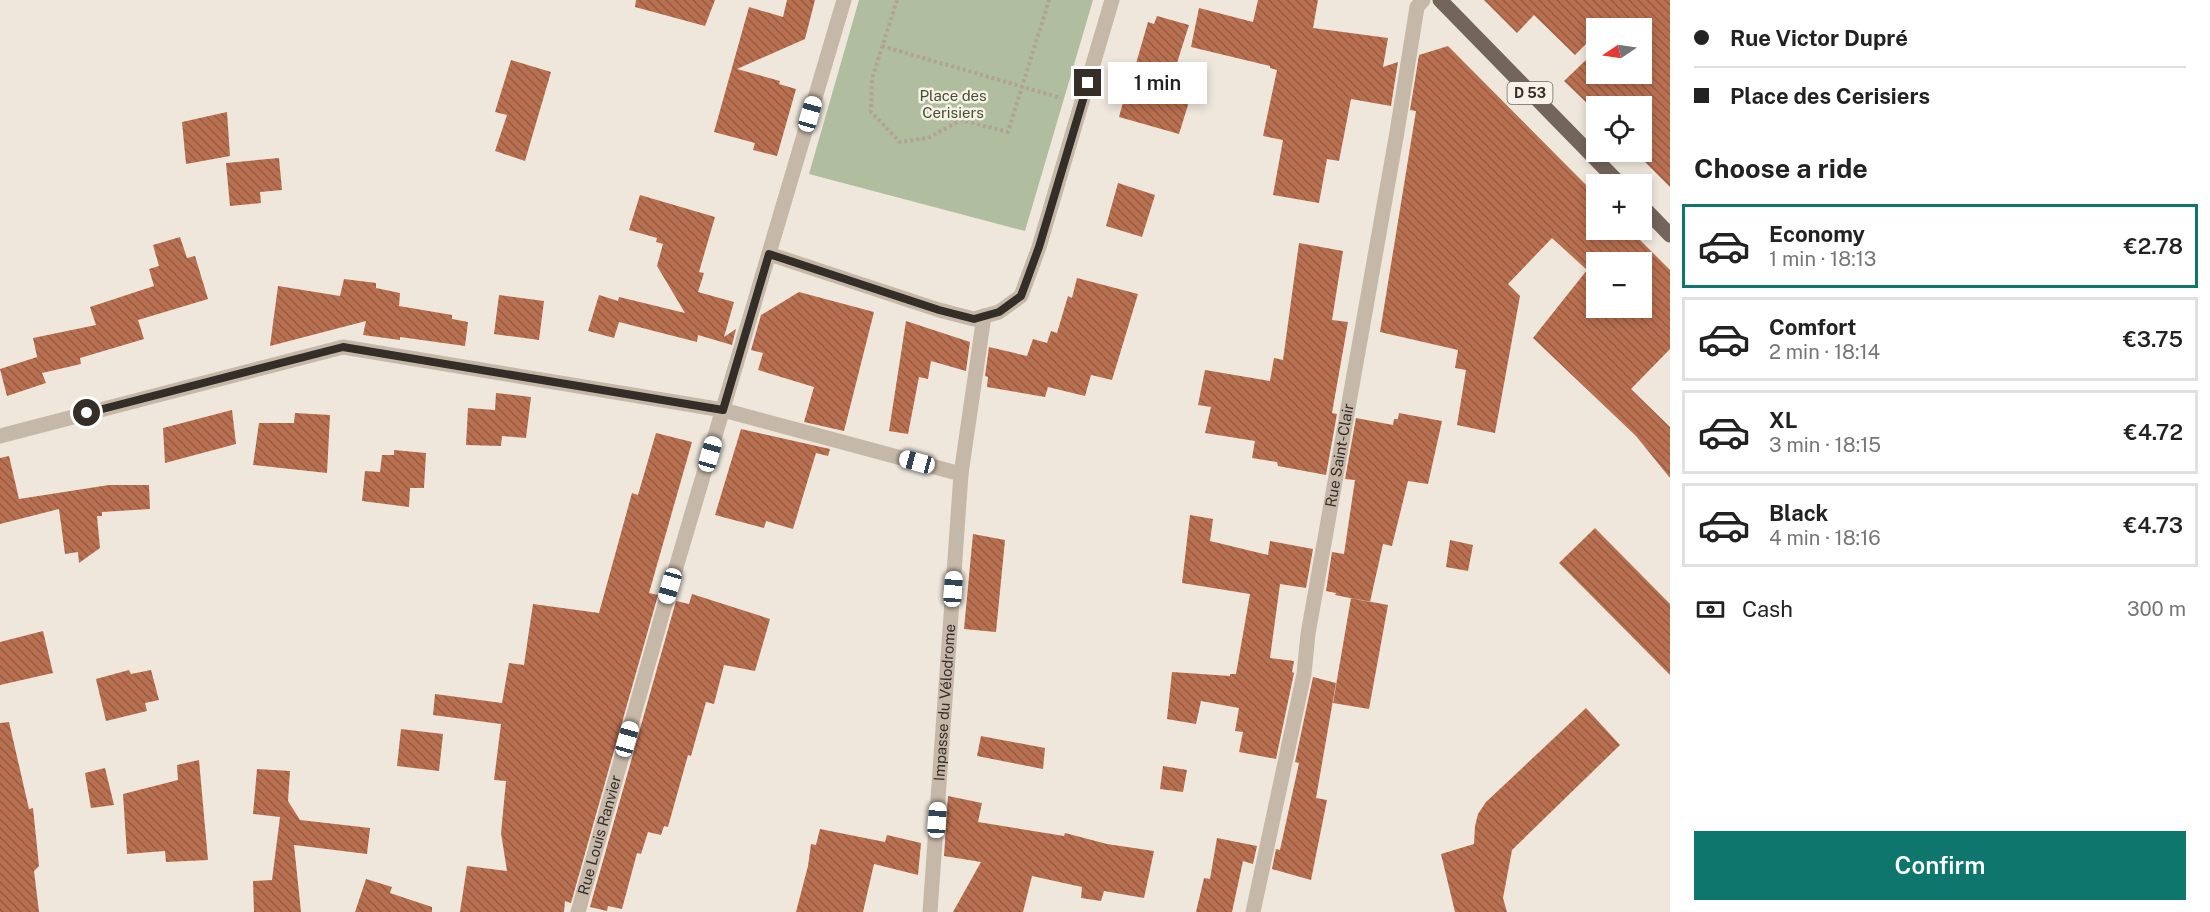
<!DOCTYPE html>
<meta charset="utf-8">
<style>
body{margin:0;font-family:"Public Sans",sans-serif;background:#f2f2f2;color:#222;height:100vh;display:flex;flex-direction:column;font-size:22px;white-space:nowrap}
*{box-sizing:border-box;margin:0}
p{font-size:20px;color:#767676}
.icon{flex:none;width:33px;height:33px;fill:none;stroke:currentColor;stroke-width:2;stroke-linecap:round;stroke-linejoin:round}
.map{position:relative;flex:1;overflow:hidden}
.drawer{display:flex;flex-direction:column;background:#fff;width:540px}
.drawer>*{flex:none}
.top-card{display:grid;align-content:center;height:132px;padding:0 24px;background:#fff}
.needle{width:39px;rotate:257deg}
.buttons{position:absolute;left:1586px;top:18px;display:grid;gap:12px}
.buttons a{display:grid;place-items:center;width:66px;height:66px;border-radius:0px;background:#fff;box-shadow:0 3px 9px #0003;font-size:30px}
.end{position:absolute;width:27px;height:27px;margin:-14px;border:8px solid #342d28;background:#fff;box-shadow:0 0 0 3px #fff}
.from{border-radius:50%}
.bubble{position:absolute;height:42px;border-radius:0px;background:#fff;box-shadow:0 3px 9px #0003;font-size:20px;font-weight:600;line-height:42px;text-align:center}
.car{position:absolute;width:18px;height:36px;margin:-18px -9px;border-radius:8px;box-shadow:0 0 4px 2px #0007;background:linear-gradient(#fff 24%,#345 0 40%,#fff 0 76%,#345 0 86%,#fff 0)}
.top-card b{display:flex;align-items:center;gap:21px;height:57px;font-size:22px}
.top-card b+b{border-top:2px solid #e0e0e0}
.top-card i{width:15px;height:15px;background:#222}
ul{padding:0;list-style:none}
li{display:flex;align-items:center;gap:18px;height:84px;margin:0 12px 9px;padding:0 12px;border:3px solid #e0e0e0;border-radius:0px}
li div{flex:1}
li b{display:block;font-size:22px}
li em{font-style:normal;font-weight:600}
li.current{border-color:#0f766e}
li>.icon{width:54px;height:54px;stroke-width:1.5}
h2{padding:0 24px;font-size:27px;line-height:72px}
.pay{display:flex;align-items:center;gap:15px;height:66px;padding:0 24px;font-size:22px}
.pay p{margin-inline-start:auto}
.action{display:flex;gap:12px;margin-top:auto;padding:12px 24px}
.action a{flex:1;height:69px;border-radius:0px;background:#0f766e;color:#fff;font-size:24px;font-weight:600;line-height:69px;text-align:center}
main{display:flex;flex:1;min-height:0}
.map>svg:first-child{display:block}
</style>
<main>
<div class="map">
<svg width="1670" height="912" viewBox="0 0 1670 912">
<defs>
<pattern id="building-back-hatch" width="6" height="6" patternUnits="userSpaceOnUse" patternTransform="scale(1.5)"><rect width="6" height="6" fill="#b97050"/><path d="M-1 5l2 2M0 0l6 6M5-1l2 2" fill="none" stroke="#975c42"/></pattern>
</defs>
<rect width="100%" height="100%" fill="#efe7dc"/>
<path fill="#b0bd9e" d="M859,0H1093L1025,231L809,174Z"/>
<path fill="url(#building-back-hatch)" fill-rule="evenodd" d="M636,0H715L705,26L635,7Z
M787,0H815L805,39L737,69L780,81L779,84L796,89L777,156L753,150L755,143L714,132L749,7L783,17Z
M1258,0H1318L1313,28L1388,38L1383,67L1398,62L1391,106L1351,99L1339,161L1327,159L1319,203L1273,195L1283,140L1263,136L1277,70L1270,68V66L1191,47L1199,8L1253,22Z
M1484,0H1670V187L1641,158V106H1590L1564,81L1587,59L1596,69V74H1641V28H1596V34L1575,55L1534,15L1517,33Z
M1157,16L1189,25L1170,85L1192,92L1179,134L1119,117L1131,74H1133L1148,22L1154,24Z
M1448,46L1596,195V230H1630L1670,270V349L1631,389L1670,427V478L1636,436L1533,338L1587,270L1552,238L1508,284L1520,296L1495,433L1457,425L1466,370L1455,368L1458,350L1380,332L1416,111L1410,110L1419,55ZM1596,262H1641V308H1596Z
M511,60L551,72L525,161L495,151L507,115L495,112Z
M227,112L230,156L186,164L182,122Z
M279,158L282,190L260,192L261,203L230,206L226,163Z
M1118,183L1155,195L1142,237L1106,226Z
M640,195L715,217L699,272L704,273L698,292L734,302L724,337L736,329L732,345L698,335L697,342L619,322L614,338L588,331L599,295L618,301L619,297L685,313L657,266L663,244L656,242L657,238L629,230Z
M180,237L187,258L195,256L208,299L138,320L144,339L80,358L81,364L42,373L46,383L7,396L0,369L37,357L38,361L33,338L96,325L90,307L154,286L149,269L159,266L153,245Z
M1299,243L1343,251L1332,320L1348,322L1332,413L1337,414L1326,475L1278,466L1277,462L1252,458L1255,441L1205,433L1211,407L1198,405L1205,370L1270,381L1274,358L1283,360Z
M1077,278L1138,294L1112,380L1091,375L1085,396L1048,387L1045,397L987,387L988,377L985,376L989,347L1027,356L1033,339L1047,343L1051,331L1057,333L1068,296L1072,298Z
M344,279L376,283V288L400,293L399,306L452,315V319L468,322L465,346L400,337V340L363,335L366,321L270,346L278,286L340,296Z
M799,292L874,312L844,431L804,422L814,387L758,370L763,353L751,350L761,315Z
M499,295L544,301L539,340L494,334Z
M906,321L970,342L966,371L931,361L928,379L919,377L908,434L889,431Z
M496,393L531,397L526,438L502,436L501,446L466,445L468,408L495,410Z
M232,410L236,444L165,463L163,428Z
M295,413L330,415L327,473L253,465L259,423H294Z
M1399,413L1442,421L1428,484L1408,481L1392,546L1383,544L1370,602L1335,595L1336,593L1326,591L1332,552L1344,554L1355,480L1345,479L1356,418L1393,425L1394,419H1398Z
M741,429L830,449L828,456L816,453L793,529L766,521L764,528L715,515Z
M656,433L692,442L649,593L658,595L571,903L565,901L564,912H460L467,866L507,871L501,833L506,781L494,780L501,724L433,715L435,694L502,703L509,663L524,665L533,604L599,613L632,493L638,495Z
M394,450L426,453L424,488H410L409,507L362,501L365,471L380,472L382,455H394Z
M9,456L19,499L109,485H149L150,509L102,512V516H97L100,548L79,563L78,552L65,554L59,509L0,524V458Z
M1190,515L1213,519L1210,541L1268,555L1270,541L1313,549L1306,588L1280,584L1270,658L1294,661L1292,672L1294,673L1276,759L1239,752L1243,732L1235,731L1239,708L1201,701L1196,724L1167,719L1172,672L1230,676V674H1236L1250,594L1182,583Z
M1595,528L1670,604V675L1559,563Z
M973,534L1005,540L996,632L964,629Z
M1450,540L1473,545L1468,571L1446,567Z
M692,594L770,619L755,671L724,665L714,704L706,702L691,756L688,755L668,827L664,826L661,835L648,832L641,854L637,853L622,909L608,906L607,911L590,907L676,601L689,604Z
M1351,598L1388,605L1369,709L1333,703Z
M43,631L53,673L0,685V642Z
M129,670L131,674L151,670L159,700L145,703L147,711L106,721L96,679Z
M1313,677L1336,683L1316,798L1327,800L1311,880L1272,869L1276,849L1280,850L1299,763L1295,762Z
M1586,708L1620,745L1512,850L1503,898L1507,912H1455L1441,854L1474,844L1475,826L1478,814L1486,802Z
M9,722L29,809L33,808L39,866L34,871L39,912H0V723Z
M401,729L443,734L439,771L397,766Z
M981,736L1045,748L1043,769L977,756Z
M199,760L208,860L166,862L165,851L127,854L123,794L178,780L177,765Z
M1163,766L1187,770L1183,792L1160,789Z
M105,768L114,805L91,808L85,773Z
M257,769L290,771L288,801L300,820L370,828L367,854L294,845L301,912H254L253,881L272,880L280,817L253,814Z
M948,796L982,803L978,822L1064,836L1065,833L1107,844L1154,851L1144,898L1104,891L1101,901L1081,898L1082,887L1032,876L1023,912H953L981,862L944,856Z
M820,829L885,842L887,835L921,843L918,875L874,864L863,912H796L808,866L811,844L816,845Z
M1217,838L1257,846L1253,864L1243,861L1232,912H1196L1204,878L1210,879Z
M366,879L392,887L390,893L432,907V912H355Z"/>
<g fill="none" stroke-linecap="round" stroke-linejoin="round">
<path stroke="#b2a294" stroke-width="4" stroke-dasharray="3 3" stroke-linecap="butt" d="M897,0L872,79L871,112L900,142L928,138L961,120L1008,132L1049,0
M882,46L1061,98"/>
<g stroke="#c6b8a9" stroke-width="15">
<path d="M769,254L939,310L974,319L999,312L1021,296L1039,247L1112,0"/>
<path d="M0,436L343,347L723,410L961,474"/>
<path id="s1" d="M578,912L664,608L844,0"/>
<path id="s2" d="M930,912L961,474L984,316"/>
<path id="s3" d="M1253,912L1304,674L1308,634L1397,132L1417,7L1423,0"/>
</g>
<path stroke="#74655b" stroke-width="15" d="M1440,0L1620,184
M1641,205L1670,235"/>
</g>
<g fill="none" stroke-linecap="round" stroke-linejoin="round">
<path stroke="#342d28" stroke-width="8" d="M87,413L343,347L723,410L769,254L939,310L974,319L999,312L1021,296L1039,247L1088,83"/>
</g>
<g text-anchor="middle" stroke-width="5" stroke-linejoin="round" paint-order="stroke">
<rect fill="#f7f1e8" stroke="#6e6862" stroke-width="1.5" x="1507.5" y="82" width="45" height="22" rx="4.5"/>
<g font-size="14" font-weight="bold" fill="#342d28">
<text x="1530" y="98">D 53</text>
</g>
<g font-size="15" fill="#42502f" stroke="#f7f1e8">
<text x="953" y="101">Place des<tspan x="953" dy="17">Cerisiers</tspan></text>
</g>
<g font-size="15" fill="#342d28" stroke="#f7f1e8">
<text dy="5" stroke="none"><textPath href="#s3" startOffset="465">Rue Saint-Clair</textPath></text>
<text dy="5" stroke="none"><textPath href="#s2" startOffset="210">Impasse du Vélodrome</textPath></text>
<text dy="5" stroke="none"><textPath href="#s1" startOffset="80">Rue Louis Ranvier</textPath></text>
</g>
</g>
</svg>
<div class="buttons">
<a><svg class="needle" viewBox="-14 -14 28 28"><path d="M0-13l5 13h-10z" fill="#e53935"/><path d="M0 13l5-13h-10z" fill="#767676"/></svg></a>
<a><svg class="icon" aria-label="locate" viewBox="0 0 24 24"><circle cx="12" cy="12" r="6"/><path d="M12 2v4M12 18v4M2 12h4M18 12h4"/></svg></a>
<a>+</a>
<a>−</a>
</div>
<i class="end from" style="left:87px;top:413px"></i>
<i class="end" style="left:1088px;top:83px"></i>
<div class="bubble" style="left:1108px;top:62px;width:99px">1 min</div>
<i class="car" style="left:810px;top:114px;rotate:16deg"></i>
<i class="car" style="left:710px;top:454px;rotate:16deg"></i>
<i class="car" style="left:917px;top:462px;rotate:285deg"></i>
<i class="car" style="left:670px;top:586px;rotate:196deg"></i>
<i class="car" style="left:953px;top:589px;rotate:4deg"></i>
<i class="car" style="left:627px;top:739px;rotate:16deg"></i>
<i class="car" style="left:937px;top:820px;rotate:4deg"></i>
</div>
<section class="drawer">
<div class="top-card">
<b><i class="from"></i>Rue Victor Dupré</b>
<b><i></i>Place des Cerisiers</b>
</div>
<h2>Choose a ride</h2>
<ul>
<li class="current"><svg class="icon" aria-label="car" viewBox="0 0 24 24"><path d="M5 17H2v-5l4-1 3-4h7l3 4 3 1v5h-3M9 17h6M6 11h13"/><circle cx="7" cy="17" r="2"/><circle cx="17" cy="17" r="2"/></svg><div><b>Economy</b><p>1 min · 18:13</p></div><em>€2.78</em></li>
<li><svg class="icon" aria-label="car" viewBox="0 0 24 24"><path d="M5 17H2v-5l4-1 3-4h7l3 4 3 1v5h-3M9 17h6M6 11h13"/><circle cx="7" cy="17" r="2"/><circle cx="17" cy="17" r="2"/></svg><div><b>Comfort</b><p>2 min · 18:14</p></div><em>€3.75</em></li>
<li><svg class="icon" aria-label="car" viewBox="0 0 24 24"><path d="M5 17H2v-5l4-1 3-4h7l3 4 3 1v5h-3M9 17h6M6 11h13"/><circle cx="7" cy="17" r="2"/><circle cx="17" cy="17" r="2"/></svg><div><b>XL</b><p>3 min · 18:15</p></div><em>€4.72</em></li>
<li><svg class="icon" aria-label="car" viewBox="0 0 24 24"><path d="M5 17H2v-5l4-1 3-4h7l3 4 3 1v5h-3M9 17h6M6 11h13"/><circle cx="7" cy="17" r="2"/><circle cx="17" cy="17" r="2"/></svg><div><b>Black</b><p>4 min · 18:16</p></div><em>€4.73</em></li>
</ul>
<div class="pay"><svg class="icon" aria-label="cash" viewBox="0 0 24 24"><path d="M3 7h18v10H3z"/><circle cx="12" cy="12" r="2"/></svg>Cash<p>300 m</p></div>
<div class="action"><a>Confirm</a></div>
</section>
</main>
